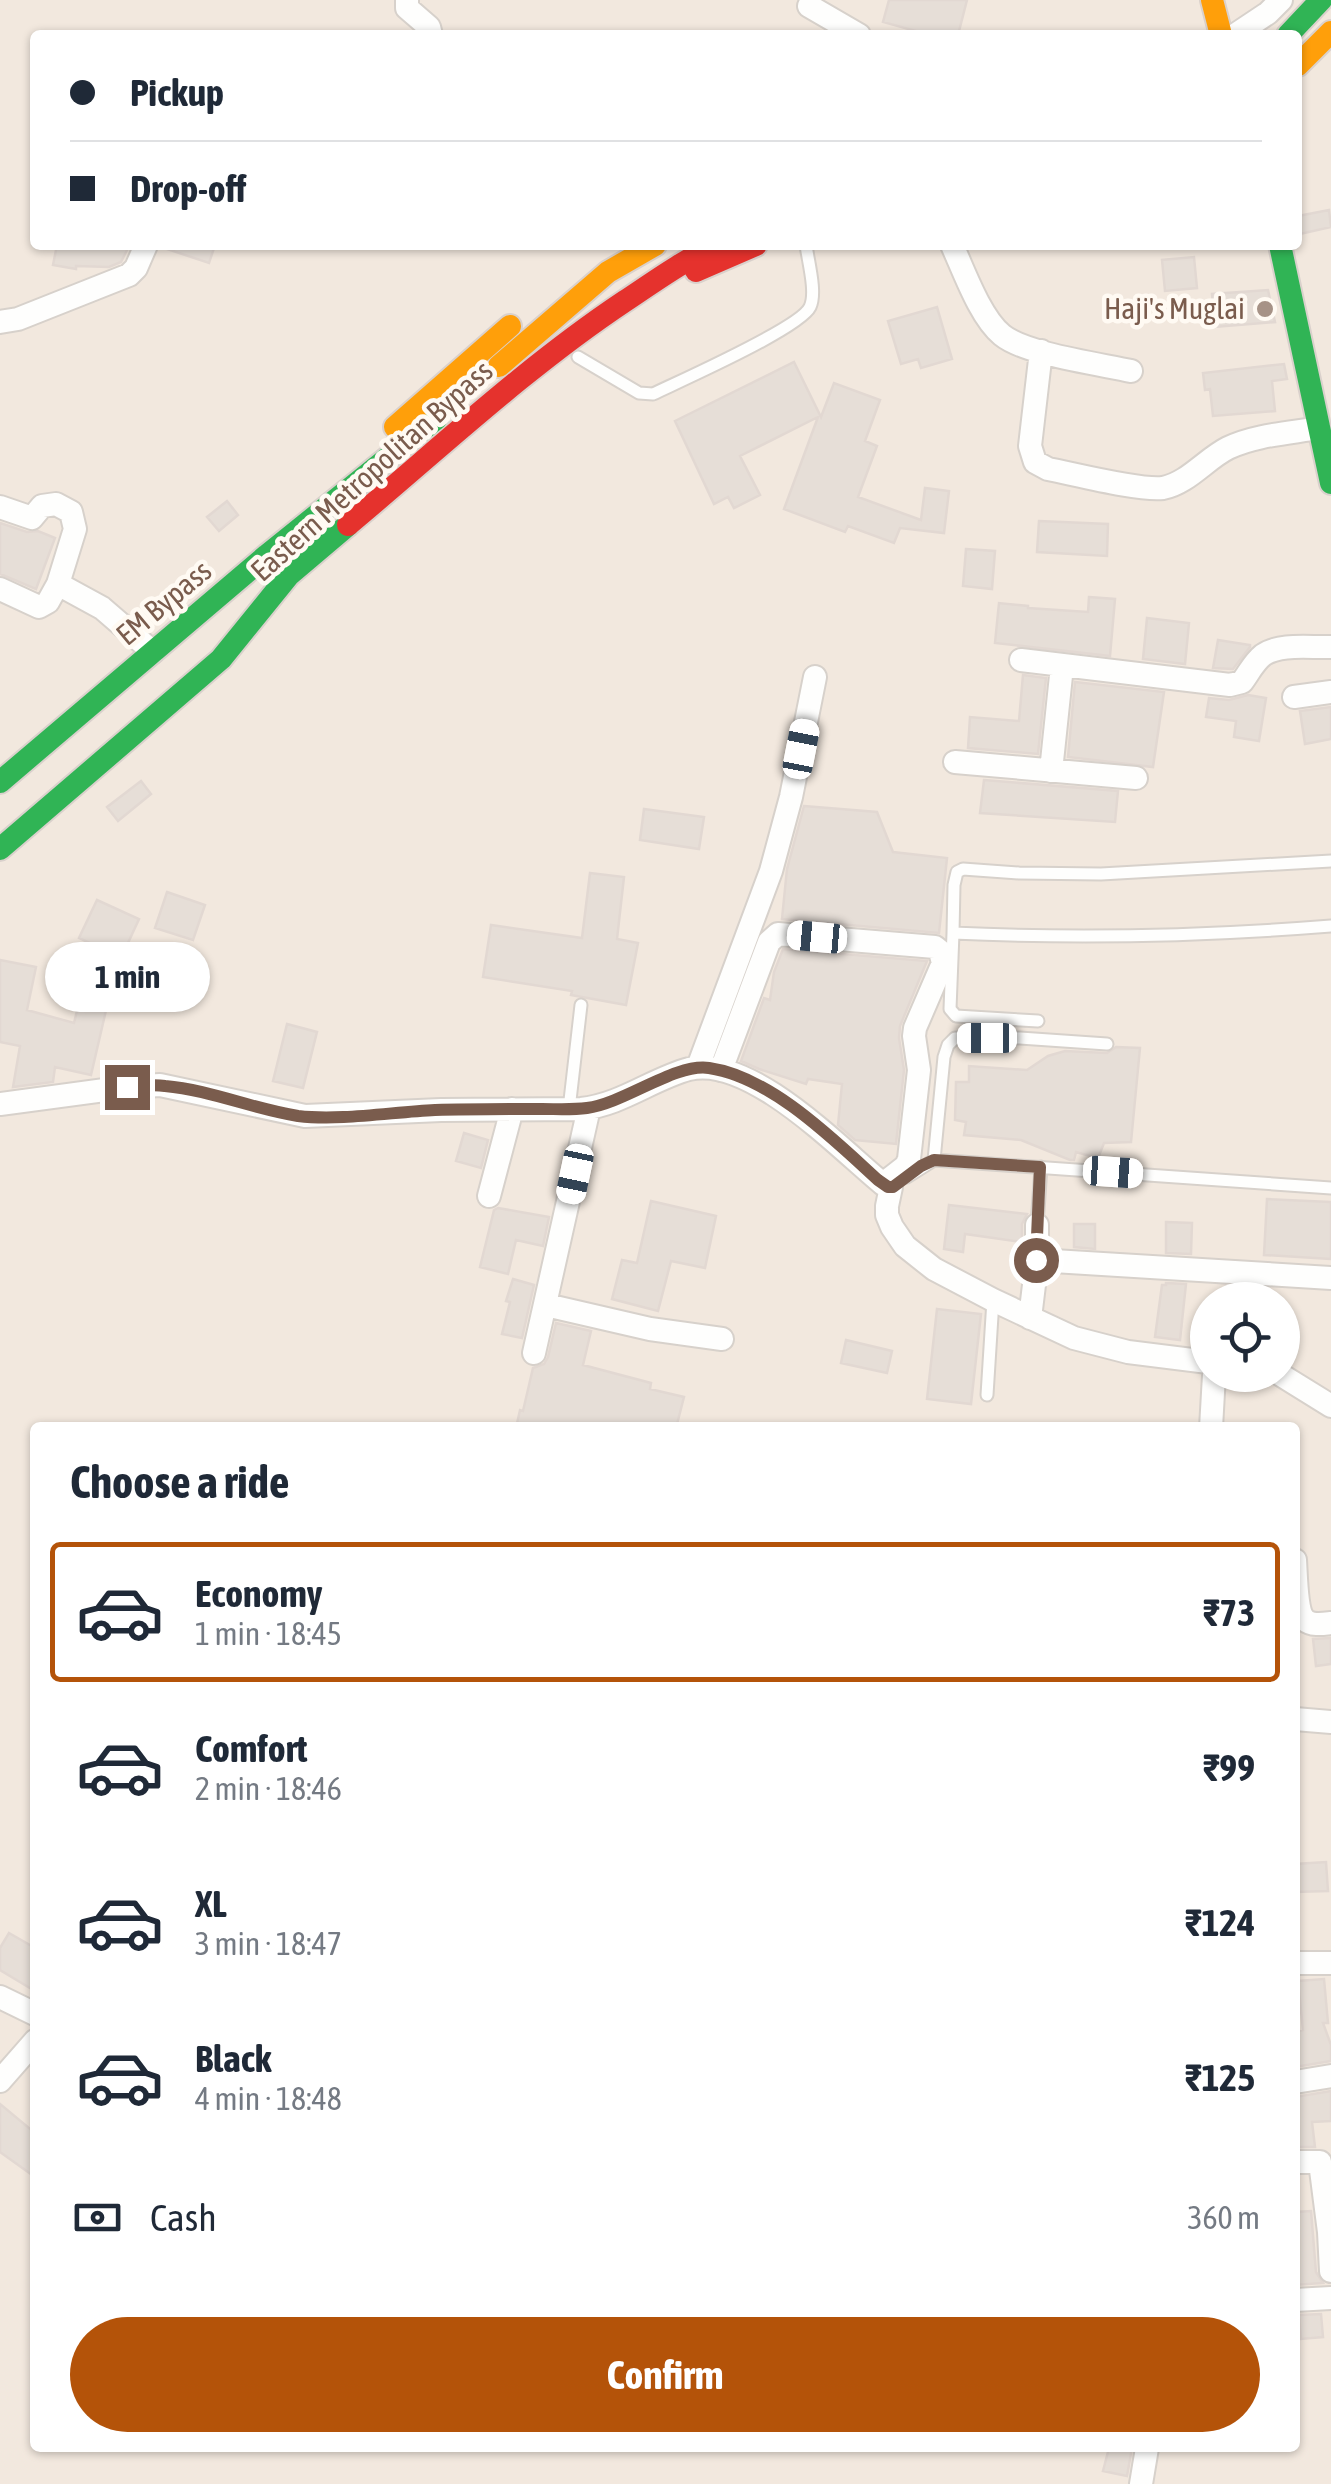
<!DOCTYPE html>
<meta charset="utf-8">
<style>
body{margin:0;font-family:"Asap Condensed",sans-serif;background:#f6f6f7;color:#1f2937;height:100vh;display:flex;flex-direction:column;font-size:38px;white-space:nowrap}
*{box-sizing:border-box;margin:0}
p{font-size:32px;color:#747a83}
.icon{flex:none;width:55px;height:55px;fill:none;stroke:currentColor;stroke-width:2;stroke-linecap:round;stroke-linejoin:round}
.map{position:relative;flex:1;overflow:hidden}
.panel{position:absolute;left:30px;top:1422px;width:1270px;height:1030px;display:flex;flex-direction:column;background:#fff;border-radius:10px;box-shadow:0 2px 8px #0004}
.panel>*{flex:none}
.top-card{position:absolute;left:30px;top:30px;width:1272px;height:220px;border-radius:10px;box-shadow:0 2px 8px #0004;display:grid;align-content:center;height:220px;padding:0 40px;background:#fff}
.fabs{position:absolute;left:1190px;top:1282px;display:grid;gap:20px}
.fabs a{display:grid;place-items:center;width:110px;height:110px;border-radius:50%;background:#fff;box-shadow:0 2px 8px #0004;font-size:50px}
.end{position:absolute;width:45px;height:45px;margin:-22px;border:12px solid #7a5c4d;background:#fff;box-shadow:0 0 0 5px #fff}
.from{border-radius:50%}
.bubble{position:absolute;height:70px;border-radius:35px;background:#fff;box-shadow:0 2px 8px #0004;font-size:32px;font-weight:700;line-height:70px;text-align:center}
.car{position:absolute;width:30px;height:60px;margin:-30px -15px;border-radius:12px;box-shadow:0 0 8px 2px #0007;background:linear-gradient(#fff 24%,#345 0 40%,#fff 0 76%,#345 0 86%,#fff 0)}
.top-card b{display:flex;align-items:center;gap:35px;height:95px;font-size:38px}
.top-card b+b{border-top:2px solid #e0e1e3}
.top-card i{width:25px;height:25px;background:#1f2937}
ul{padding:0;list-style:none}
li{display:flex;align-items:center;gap:30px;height:140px;margin:0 20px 15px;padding:0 20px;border:5px solid transparent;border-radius:10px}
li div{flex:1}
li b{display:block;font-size:38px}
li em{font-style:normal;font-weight:700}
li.current{border-color:#b45309}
li>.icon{width:90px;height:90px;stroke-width:1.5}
h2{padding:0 40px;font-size:45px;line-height:120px}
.pay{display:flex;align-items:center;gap:25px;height:110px;padding:0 40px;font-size:38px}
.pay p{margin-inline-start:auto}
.primary-button{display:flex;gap:20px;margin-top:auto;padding:20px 40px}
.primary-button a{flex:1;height:115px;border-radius:60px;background:#b45309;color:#fff;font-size:40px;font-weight:700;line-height:115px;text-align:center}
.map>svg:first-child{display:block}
</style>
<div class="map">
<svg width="1331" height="2484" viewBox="0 0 1331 2484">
<rect width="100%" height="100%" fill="#f9f5f0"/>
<path fill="#f2e8de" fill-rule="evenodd" d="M0,0H1331V2484H0ZM35,35H1298V245H35ZM1208,1300H1282V1375H1208ZM35,1428H1295V2448H35Z"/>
<path fill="#e6ded7" stroke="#e2d8d2" stroke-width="2.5" d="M889,0H967L958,35H930L883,22Z
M1329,210L1331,227L1300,234L1298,216Z
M57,245H110L128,248L121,262L109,267L76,266V269L53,265Z
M165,245H215L209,263L164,248Z
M1194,257L1197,288L1165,291L1162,260Z
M1268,290L1275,322L1215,327L1212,294Z
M937,307L952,359L921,368L918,359L901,364L888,321Z
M794,362L821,417L834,383L880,400L865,441L877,446L858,497L921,520L925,488L949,491L944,533L900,528L894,543L848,526L845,532L784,509L818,417L740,456L760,495L734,508L728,497L714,504L675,421Z
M1284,364L1287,379L1272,381L1275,411L1213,416L1210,389L1205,390L1203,373Z
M227,501L238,515L219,531L207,517Z
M1039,521L1108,524L1107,556L1037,552Z
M0,523L27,532L38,531L55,538L36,589L0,574Z
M966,549L995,551L992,589L963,586Z
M1089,597L1115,599L1110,656L995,643L999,603L1028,606V608L1088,612Z
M1147,618L1189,623L1185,664L1143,659Z
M1218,640L1250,645V647L1233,669L1213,668Z
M1023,675L1046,678L1038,754L968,748L970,717L1019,721Z
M1075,682L1164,692L1153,767L1068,757Z
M1248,695L1266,698L1259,741L1234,737L1236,721L1206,717L1209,698L1229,700Z
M1331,707V739L1305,744L1300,711Z
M984,780L1118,791L1115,822L980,813Z
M141,781L151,794L118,821L107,807Z
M804,806L877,812L893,852L947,858L939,933L782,919L787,869Z
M644,809L704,817L699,849L640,840Z
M590,873L624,877L617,939L638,943L626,1005L571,995L572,991L483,977L491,925L582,938Z
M167,892L205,905L193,940L155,928Z
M97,900L139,919L121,958L79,938Z
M783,949L927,961L900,1026L899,1038L904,1070L896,1144L855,1140L838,1125L842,1084L808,1079L806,1084L759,1069L741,1061L764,998L770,1000L774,972Z
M0,960L36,967L27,1010L74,1023L80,999L107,1006L91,1075L55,1067L53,1082L13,1087L20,1046L0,1042Z
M287,1024L317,1032L303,1088L273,1081Z
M1116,1047L1140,1048L1131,1142L1104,1143L1098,1158L1076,1152L1074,1160H1070L1021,1140L964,1135L966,1122L955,1120L956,1082H969V1066L1027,1070L1048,1056L1065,1051L1107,1053Z
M464,1133L488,1140L481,1168L456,1161Z
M1267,1199L1331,1202V1259L1264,1255Z
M651,1201L716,1216L705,1268L671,1261L658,1311L612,1299L622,1260L637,1263Z
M949,1205L1027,1214L1022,1224V1242L965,1234L963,1252L944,1249Z
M498,1208L549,1217L543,1246L516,1240L508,1274L480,1267L494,1210Z
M1166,1222L1192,1223L1191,1254L1166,1253Z
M1074,1224H1095V1249L1074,1247Z
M513,1279L534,1285L522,1338L502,1334L510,1302L506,1301Z
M1166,1283L1186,1284L1180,1340L1155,1337L1162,1285H1166Z
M937,1309L981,1314L971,1404L927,1399Z
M556,1323L591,1331L583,1365L651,1383L650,1389L684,1397L676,1428H516L520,1410L523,1411L533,1368L544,1364L548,1357Z
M846,1340L892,1351L887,1373L841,1363Z
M1331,1638V1664L1316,1666L1313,1639Z
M1326,1862L1328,1891L1295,1892V1864Z
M9,1933L35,1948V1991L0,1970V1948Z
M1324,1979L1328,2023H1323L1331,2045V2061L1295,2067V2032L1303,2030L1298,1981Z
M1331,2091V2121L1312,2122L1315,2147H1295V2097Z
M0,2104L35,2133V2177L0,2152Z
M1311,2211L1316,2272L1323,2283L1295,2285V2212Z
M1321,2314L1323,2337L1301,2339L1299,2315Z
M1109,2448H1132L1127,2476L1103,2471Z"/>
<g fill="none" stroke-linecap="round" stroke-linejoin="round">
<defs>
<path id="lane" d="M578,357L639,393L653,394C680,381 800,328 810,307C817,293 808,261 806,245
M1331,861L1101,874L1019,873L963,869L957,872L954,885L953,933C1080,939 1205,936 1331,926
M953,933L950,1009L956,1016L1038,1021
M569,1109L581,1005
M934,1160L944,1057L948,1045L955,1038H1020L1107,1044
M907,1177L934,1160L1331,1188
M1037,1225L1041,1167
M987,1395L993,1300"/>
<path id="street" d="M407,0V8L429,27L431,35
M809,6L859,35
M1235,35L1268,13L1281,0
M952,245C964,271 980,317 1002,335C1025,354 1099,364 1131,371
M0,322L18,319L129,275L136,268L146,245
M1041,351L1030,446L1035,462L1048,469C1074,474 1140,491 1163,488C1188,483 1206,459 1228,448C1255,435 1290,433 1319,428
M0,507L32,518L42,506L56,504L71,512L75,529L58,584L48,602L39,607L0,589
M58,584L102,608L153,652
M1021,660L1230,685L1242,682C1249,673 1253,663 1263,655C1280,643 1311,648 1331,647
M1294,697L1331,692
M955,762L1136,778
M1051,771L1062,666
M698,1067L771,871L791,797L815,677
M721,1070L769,942L778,934L935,947L940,951L943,963L915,1028L914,1036L919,1070L909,1159L906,1166L883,1184
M0,1104L127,1087L160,1085L305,1116L441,1110L581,1109C621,1105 652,1079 689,1069C750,1054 840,1149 883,1184L891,1187L887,1206V1215L892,1227L905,1246L934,1269L993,1300L1074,1338L1128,1352L1208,1362
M489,1196L512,1109
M1037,1260V1225
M546,1305L650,1329L722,1339
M1030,1318L1037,1260L1331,1278
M534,1353L589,1108
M1281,1375L1331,1406
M1211,1428L1214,1375
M1295,1560C1296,1573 1296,1612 1305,1620C1312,1626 1323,1624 1331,1623
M1295,1719L1331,1722
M1295,1963H1331
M0,1997L35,2014
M0,2081L35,2041
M1295,2082L1331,2076
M1295,2162H1320L1329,2232L1331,2271
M1295,2300L1331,2298
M1141,2484L1147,2448"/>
<path id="fast" d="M1288,35L1321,0
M1280,245L1331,483
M0,782L267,555L436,419
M0,849L221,659L289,575L348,525"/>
<path id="slow" d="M1212,0L1221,35
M1298,65L1331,32
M499,366L608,272L655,245
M395,427L510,326"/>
<path id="jam" d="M696,271L756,245
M348,525C439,449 526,367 625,301C655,281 684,260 717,245"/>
</defs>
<use href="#lane" stroke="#d7d1cb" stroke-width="15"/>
<use href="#street" stroke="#d7d1cb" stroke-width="26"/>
<use href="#fast" stroke="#dad1cc" stroke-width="26"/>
<use href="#slow" stroke="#dad1cc" stroke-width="26"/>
<use href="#jam" stroke="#dad1cc" stroke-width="26"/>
<use href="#lane" stroke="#fefefd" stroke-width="11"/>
<use href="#street" stroke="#fefefd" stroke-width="22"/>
<use href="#fast" stroke="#30b455" stroke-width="22"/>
<use href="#slow" stroke="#ff9f0a" stroke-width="22"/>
<use href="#jam" stroke="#e5322d" stroke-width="22"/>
</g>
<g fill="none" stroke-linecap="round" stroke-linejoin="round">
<path stroke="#7a5c4d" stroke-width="12" d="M127,1087C139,1086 152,1084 165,1086C210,1090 253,1109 298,1116C340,1121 392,1112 435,1110C471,1109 506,1109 542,1109C557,1109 572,1110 587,1108C625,1103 675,1063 709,1068C771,1077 833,1139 878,1180L888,1187H893L921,1166L934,1160L1040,1167L1036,1260"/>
</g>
<circle fill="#a69286" stroke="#fffaf3" stroke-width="4" cx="1265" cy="309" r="10"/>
<g text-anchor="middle" stroke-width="9" stroke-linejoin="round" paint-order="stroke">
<g font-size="30" fill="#7a5c4d" stroke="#fffaf3" text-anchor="end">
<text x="1245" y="319">Haji's Muglai</text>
</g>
<g font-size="30" fill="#7a5c4d" stroke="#fffaf3">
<text transform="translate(372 471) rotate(-42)" y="10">Eastern Metropolitan Bypass</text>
<text transform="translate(164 603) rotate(-40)" y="10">EM Bypass</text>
</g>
</g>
</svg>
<div class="fabs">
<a><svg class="icon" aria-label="locate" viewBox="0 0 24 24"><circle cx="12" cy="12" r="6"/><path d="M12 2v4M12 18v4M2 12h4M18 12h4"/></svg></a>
</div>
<i class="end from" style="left:1036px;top:1260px"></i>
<i class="end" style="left:127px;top:1087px"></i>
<div class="bubble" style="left:45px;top:942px;width:165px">1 min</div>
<i class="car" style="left:801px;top:749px;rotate:11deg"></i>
<i class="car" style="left:817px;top:937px;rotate:275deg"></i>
<i class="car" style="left:987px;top:1038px;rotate:270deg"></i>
<i class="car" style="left:1113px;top:1172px;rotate:94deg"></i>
<i class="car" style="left:575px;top:1174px;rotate:192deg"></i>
<div class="top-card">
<b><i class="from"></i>Pickup</b>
<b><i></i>Drop-off</b>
</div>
<section class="panel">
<h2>Choose a ride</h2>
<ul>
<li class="current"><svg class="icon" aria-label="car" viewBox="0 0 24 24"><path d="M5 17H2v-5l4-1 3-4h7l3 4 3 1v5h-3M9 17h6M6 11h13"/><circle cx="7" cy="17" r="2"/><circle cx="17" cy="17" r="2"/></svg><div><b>Economy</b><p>1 min · 18:45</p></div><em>₹73</em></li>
<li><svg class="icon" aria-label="car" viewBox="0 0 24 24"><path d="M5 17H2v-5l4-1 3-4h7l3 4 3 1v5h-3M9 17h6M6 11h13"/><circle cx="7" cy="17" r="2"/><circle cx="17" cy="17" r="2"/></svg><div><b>Comfort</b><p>2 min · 18:46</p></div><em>₹99</em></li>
<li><svg class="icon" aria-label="car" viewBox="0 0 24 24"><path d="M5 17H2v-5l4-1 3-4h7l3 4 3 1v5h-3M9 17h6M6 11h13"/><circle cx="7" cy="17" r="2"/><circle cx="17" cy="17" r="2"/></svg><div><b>XL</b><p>3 min · 18:47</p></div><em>₹124</em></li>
<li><svg class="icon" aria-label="car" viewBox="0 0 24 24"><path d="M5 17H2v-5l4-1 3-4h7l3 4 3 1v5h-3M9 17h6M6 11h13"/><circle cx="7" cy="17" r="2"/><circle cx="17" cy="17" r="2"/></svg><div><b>Black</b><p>4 min · 18:48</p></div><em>₹125</em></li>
</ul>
<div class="pay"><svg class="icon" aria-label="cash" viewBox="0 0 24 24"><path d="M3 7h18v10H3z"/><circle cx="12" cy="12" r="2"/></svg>Cash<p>360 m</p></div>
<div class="primary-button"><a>Confirm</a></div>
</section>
</div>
